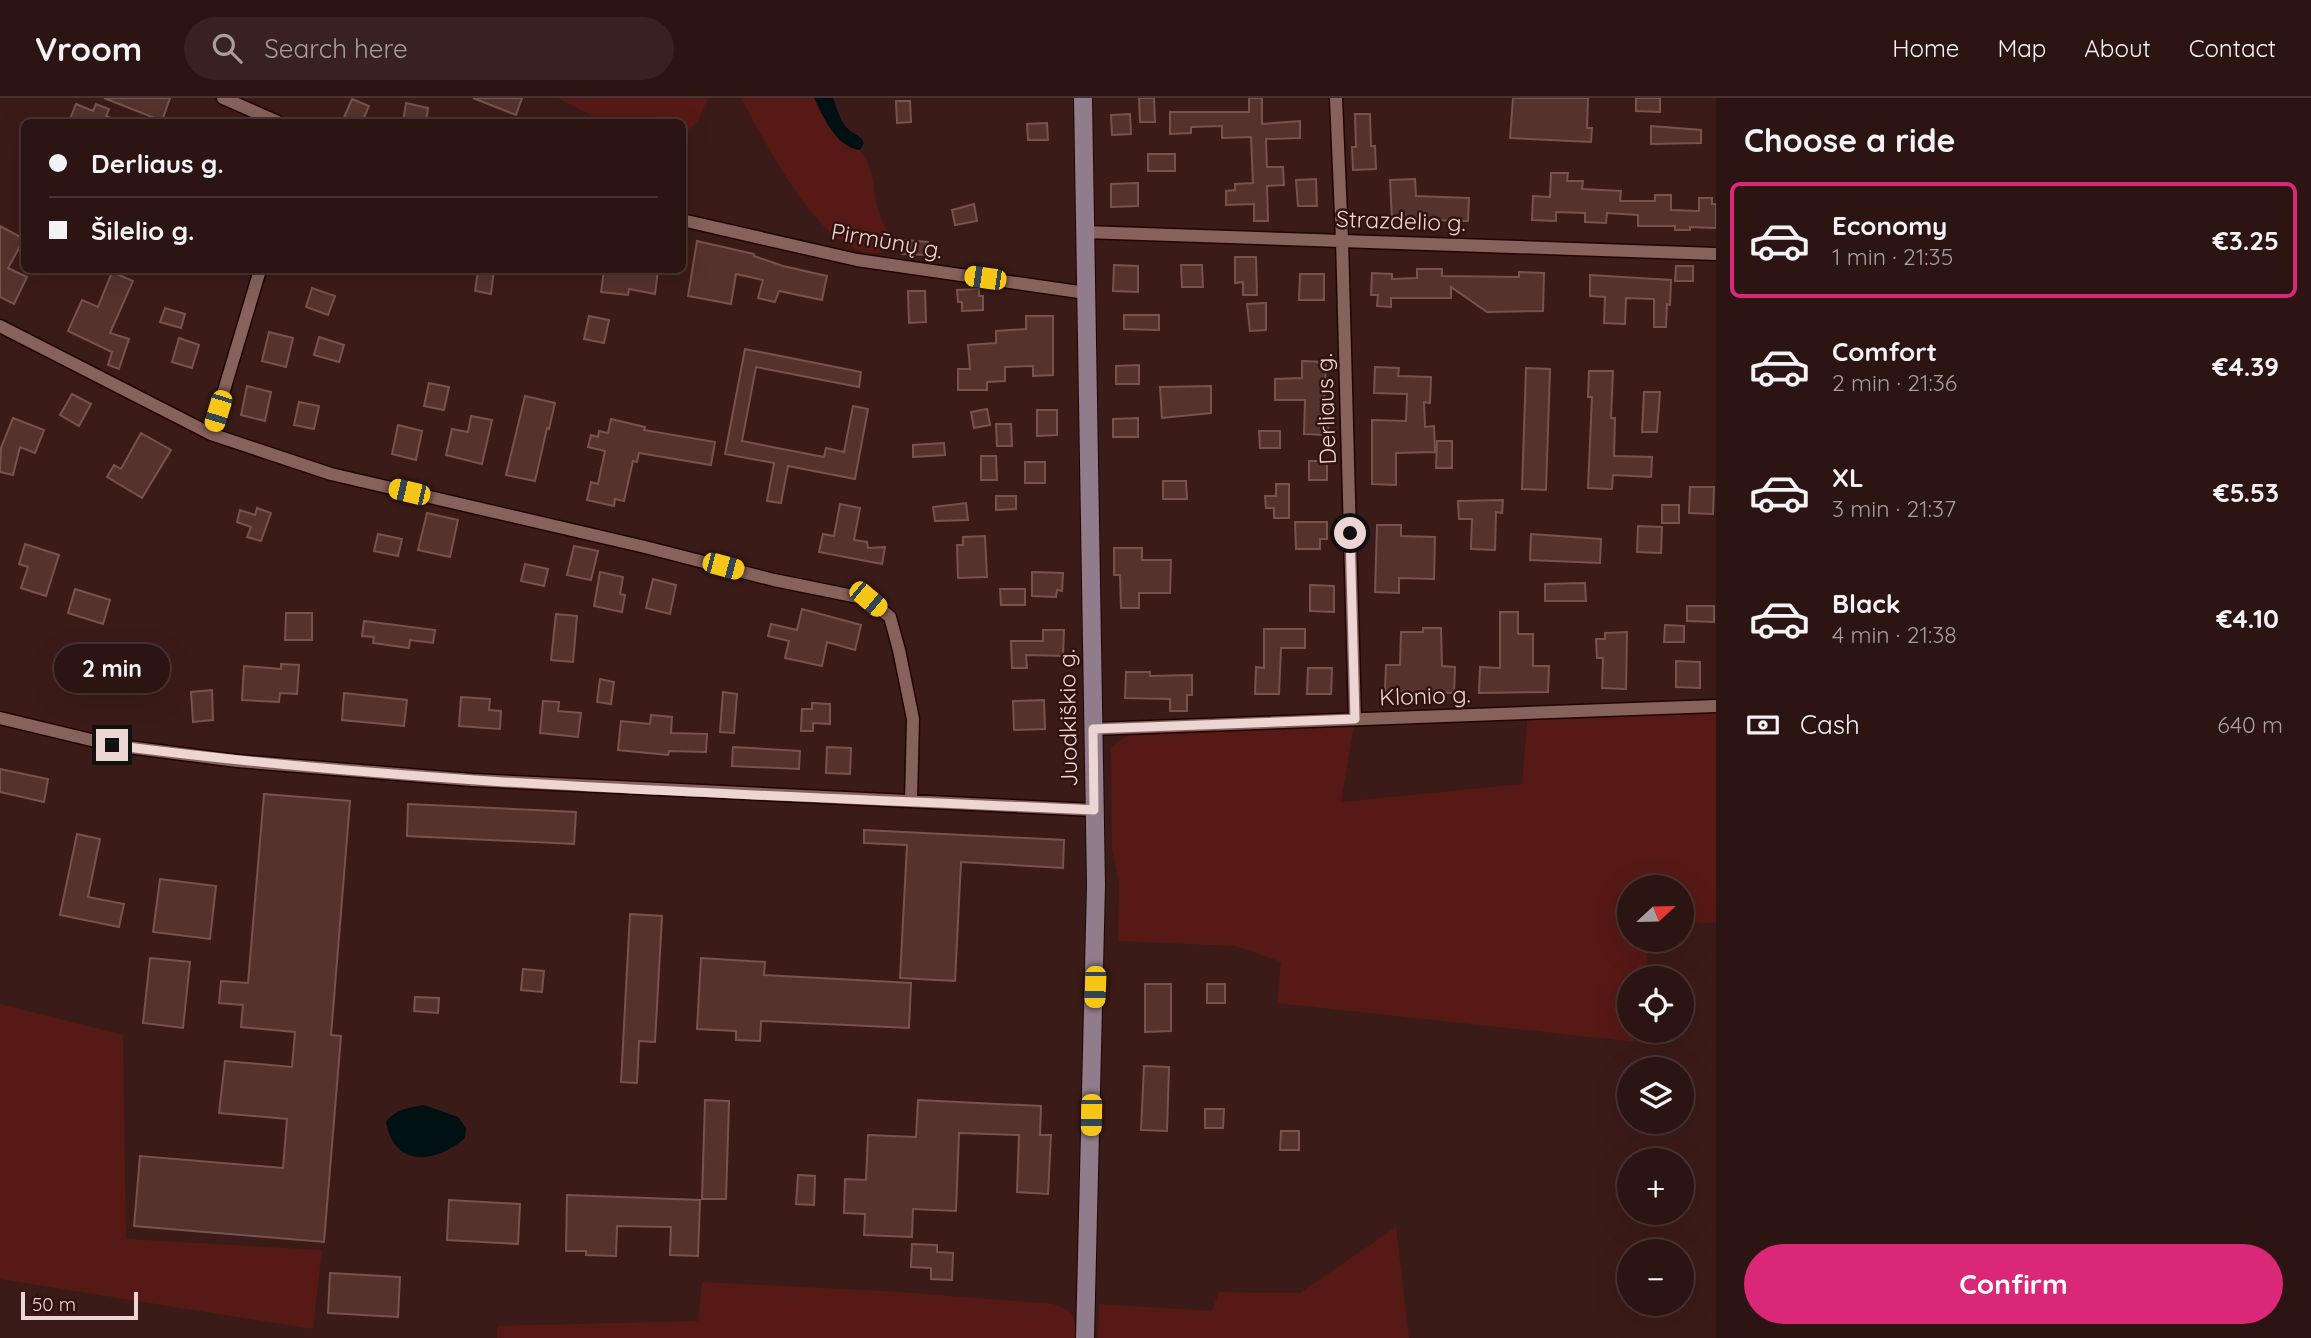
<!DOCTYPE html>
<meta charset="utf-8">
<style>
body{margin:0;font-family:Quicksand,sans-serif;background:#382120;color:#f1f3f6;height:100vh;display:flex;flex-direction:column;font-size:26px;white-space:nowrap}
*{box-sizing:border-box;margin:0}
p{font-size:23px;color:#a69e9f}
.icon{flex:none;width:38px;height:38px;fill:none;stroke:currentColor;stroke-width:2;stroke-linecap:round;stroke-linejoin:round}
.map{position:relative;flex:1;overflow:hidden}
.sheet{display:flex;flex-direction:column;background:#2c1412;width:595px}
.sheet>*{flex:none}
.hud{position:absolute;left:21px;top:21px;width:665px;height:154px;border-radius:10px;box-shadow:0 7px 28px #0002,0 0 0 2px #483332;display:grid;align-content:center;height:154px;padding:0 28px;background:#2c1412}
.needle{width:46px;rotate:68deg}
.controls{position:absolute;left:1617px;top:777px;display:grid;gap:14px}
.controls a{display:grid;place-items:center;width:77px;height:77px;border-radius:50%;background:#2c1412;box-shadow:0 7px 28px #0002,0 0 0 2px #483332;font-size:35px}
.scale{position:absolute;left:21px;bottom:18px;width:117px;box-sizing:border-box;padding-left:7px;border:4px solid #ecd5d2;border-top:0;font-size:19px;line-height:24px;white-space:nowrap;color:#ecd5d2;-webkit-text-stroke:5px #30120f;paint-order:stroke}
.end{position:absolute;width:32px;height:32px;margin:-16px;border:9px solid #ecd5d2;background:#111;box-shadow:0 0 0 4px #111}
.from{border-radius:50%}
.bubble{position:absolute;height:49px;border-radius:24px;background:#2c1412;box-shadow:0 7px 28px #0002,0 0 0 2px #483332;font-size:23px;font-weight:700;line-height:49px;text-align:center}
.car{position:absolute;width:21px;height:42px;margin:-21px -10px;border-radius:9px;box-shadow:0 0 5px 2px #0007;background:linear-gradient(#f5c518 24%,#345 0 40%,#f5c518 0 76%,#345 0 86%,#f5c518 0)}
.hud b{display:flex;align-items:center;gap:24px;height:66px;font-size:26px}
.hud b+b{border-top:2px solid #483332}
.hud i{width:18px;height:18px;background:#f1f3f6}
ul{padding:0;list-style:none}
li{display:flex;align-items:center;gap:21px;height:116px;margin:0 14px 10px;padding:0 14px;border:4px solid transparent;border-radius:10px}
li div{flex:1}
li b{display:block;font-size:26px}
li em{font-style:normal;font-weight:700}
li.active{border-color:#db2777}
li>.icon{width:63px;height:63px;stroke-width:1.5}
h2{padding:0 28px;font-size:32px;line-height:84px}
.pay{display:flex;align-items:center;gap:18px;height:77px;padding:0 28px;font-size:26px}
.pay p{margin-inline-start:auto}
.button{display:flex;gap:14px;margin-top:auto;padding:14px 28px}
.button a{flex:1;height:80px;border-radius:42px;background:#db2777;color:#fff;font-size:28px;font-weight:700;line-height:80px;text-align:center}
header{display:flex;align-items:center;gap:42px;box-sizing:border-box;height:98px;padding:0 35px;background:#2c1412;border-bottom:2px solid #483332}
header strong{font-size:33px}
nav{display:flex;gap:38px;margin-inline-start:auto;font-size:24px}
.search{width:490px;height:63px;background:#382120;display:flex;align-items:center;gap:18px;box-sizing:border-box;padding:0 24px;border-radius:38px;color:#a69e9f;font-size:26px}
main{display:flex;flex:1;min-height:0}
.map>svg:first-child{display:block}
</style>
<header>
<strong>Vroom</strong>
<div class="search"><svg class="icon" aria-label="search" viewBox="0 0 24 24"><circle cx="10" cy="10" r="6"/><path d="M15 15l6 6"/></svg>Search here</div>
<nav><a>Home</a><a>Map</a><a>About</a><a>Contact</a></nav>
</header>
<main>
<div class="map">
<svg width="1716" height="1240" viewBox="0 0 1716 1240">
<rect width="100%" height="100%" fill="#3b1b18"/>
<path fill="#571915" d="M558,0H708L698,23L683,37L682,24H604Z
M741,0H814C823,18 839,50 860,52C877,73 871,97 881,120C886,134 891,132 894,150C832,184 765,42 741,0Z
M1716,608V825L1682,824V789H1629V842H1648L1647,880H1629V933H1645V945L1277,905L1281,864L1236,848L1118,843L1119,785L1112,751L1111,649L1127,638L1355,621L1341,704L1522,686L1528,615Z
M0,906L123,937L126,1141L322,1152L313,1231L0,1181Z
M1396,1129L1409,1240H1098L1099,1206L1212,1213L1219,1194L1300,1195Z
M702,1184L885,1193L1053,1206C1073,1212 1076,1219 1076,1240H497V1228L698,1223Z"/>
<path fill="#011113" d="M814,0H833C837,10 839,20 846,29C852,36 860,36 864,45L860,52C836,49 824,20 814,0Z
M424,1007L458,1019L466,1030L465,1040C436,1066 394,1070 386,1024C396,1011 408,1010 424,1007Z"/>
<path fill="#54322e" stroke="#77534e" stroke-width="2" d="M104,0H170L162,23Z
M473,0H522L516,17Z
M1139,0H1154L1155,24H1140Z
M1249,0H1262V26L1300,23V40L1266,41L1267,69H1283L1284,87L1267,88L1268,123H1254V106L1226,107V93L1235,92V86L1253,85L1251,39L1222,40V28L1191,29V35L1170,36V14H1249Z
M1513,0H1588L1587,30H1592L1591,44L1510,40Z
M1636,0H1660V14L1636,13Z
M352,1L369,8L362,24H342Z
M896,3H910L911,24L897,25Z
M406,5L428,10L426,24H403Z
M76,6L93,13L96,6L109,11L106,18L121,24H80L70,21Z
M1130,16L1131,36L1112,37L1111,17Z
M1355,16H1370L1371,48H1375L1376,71L1353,72L1352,49H1356Z
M1047,25L1048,42H1028L1027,26Z
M1651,28L1701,32V45L1651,46Z
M1148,56H1175V73H1148Z
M1551,75H1568L1567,83H1583L1582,91L1621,93L1620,103H1655V97H1671V112L1699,113V100H1712V106H1716V130L1690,129V132H1675V128H1638V117L1607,115L1606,125L1585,124V115L1556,114V123L1532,122L1533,98L1550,99Z
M1316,81L1317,108H1298L1296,82Z
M1415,81L1416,98L1469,100L1468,123L1426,122V119L1392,121L1390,82Z
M1138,85V108L1111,109V86Z
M974,106L977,123L955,127L952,112Z
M0,128L24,141L8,170L27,179L14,206L0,199Z
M903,142L928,144V157L902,156Z
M697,143L754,156V158L783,168L827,178L822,202L779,193L775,204L758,200L763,182L736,176L731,206L688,198Z
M1235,159H1256L1257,197H1243V184L1235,185Z
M1114,167L1138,168V194L1113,193Z
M1181,167H1202L1203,189H1182Z
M1676,168H1693V183H1675Z
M1417,171H1442V178L1519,179V174L1544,175L1543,213L1487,214L1451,189V200H1391V209L1377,208L1378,197H1371L1372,175L1392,176V181L1417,180Z
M478,172H494L491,196L475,193Z
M604,172H658L655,196L629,191L628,197L601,194Z
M112,174L133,183L110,235L129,241L119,271L108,267L112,254L68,233L82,202L98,209Z
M1300,176H1324V202H1299Z
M1590,177L1671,182L1670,207L1667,206L1666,229H1654V201L1626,200L1625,226L1604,225L1605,199L1590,198Z
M312,190L335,198L328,217L306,209Z
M979,191V198H983V212L962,213V204H958L957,192Z
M908,193H925L926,224L909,225Z
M1266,205V232L1250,233L1247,206Z
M165,210L185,216L181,230L160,224Z
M1124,217H1159V232L1124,231Z
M589,218L609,222L604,245L584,241Z
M1026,218H1053V277L1033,278V268L1005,269V283L987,284V292H958V271H970L968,247L996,245V233L1026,231Z
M269,234L293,240L286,269L262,263Z
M319,239L344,247L339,264L314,257Z
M179,240L199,247L192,270L172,264Z
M745,251L861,274L859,289L756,269L742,343L824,359L826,350L844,354L853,308L868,311L855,381L788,368L781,405L767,403L774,365L725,356Z
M1302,263L1326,264L1324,311H1329L1328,337L1304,336L1305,302H1275V281L1302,280Z
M1139,267V286H1116V268Z
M1375,269L1399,270L1398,278L1431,279L1430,305L1424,304L1425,329L1434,328L1435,354L1396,355V387L1372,386V322L1406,323L1407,296L1374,295Z
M1526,270L1550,271L1546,392L1522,391Z
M1589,273H1613L1611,320H1615L1614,358L1652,359L1651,379L1613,377L1612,391L1588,390L1592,299H1588Z
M429,285L449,289L444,312L424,308Z
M247,288L271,294L265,323L241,317Z
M1211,288V315L1162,320L1160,289Z
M1644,294H1660L1657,334H1642Z
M72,296L91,306L79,328L60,317Z
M525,298L555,305L549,331L547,330L535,383L506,377Z
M299,304L319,308L314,331L294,327Z
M987,311L990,327L974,330L971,314Z
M1037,312H1057V337L1037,338Z
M471,318L492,322L482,366L446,357L452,331L468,334Z
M13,320L44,332L35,355L20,349L13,377L0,374L1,350Z
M1138,320V339H1113V321Z
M611,321L645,329L644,332L715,344L711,367L639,355L637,364L633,363L624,403L615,401L614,408L587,402L591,384L598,386L605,353L588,349L591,337L598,339L599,333L608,335Z
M996,326H1011L1012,348H997Z
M398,327L422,333L416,362L392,356Z
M1259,333H1280V350H1260Z
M141,335L171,352L142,400L107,379L114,367L121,371Z
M1437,343H1452V370H1436Z
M944,345L945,357L913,359V347Z
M981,358H996L997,382H981Z
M1309,363H1327V382H1309Z
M1025,364H1045V385H1025Z
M1163,383H1186L1187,401H1163Z
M1276,386H1289V420H1274V410H1266L1265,398H1276Z
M1690,389H1714L1713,416L1689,415Z
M996,398H1016V411L996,412Z
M1503,402L1502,415L1496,414L1495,452L1471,451L1472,421H1459L1458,403Z
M966,405L968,422L935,423L933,409Z
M840,406L860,410L854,442L867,444L868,450L885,449L882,466L819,454L823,436L834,438Z
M1662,407H1679V425H1662Z
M257,410L271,415L261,443L247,439L251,429L237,424L240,412L255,417Z
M427,415L458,422L450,459L418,452Z
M1295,424H1327V441H1320V451H1296Z
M1377,427H1401V438L1435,439L1434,481L1399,480V495L1375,494Z
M1638,428L1662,429L1661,455L1637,454Z
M378,436L402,441L398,458L374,453Z
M1531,436L1601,441L1600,465L1530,462Z
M985,438L987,479L958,480L957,447H963V439Z
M25,446L59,457L46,498L21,490L28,469L19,466Z
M574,448L598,453L591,482L567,477Z
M1114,450H1142V462H1171L1170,495H1139V510H1121L1120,477H1114Z
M525,466L548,471L544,488L521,483Z
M600,474L623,479L620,496L625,497L622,514L594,508Z
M1032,474L1063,475L1062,493L1057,492L1056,499L1032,498Z
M653,481L676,487L670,516L646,510Z
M1585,485L1586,503H1545V486Z
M1310,487L1334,488V514L1310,513Z
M75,491L110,502L103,526L68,515Z
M1000,491H1025V507H1001Z
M1687,508H1714V524L1687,523Z
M802,511L861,527L855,552L827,544L822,568L785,560L789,543L768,538L771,526L797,532Z
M1500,514H1518V536H1533V568H1549L1548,594L1479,595L1480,569L1500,570Z
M286,515H312V542H285Z
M556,516L577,518L573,564L551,562Z
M364,523L435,532L433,545L410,542L409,550L373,545L374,539L362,538Z
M1665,527L1684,528V544H1664Z
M1423,530H1441L1442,568L1455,569L1454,595L1385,593L1386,567H1400L1401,534H1423Z
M1264,531H1305V550H1281L1279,596H1255L1256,569L1264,570Z
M1043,532H1064L1063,558L1026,557L1027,570H1012L1011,543H1043Z
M1627,534L1626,591L1602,590L1603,560H1597L1596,541H1605V535Z
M1676,563L1700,564V590L1676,589Z
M281,566L299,567L297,596L280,595L279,604L242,602L244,568L281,571Z
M139,567L146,591L127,596L121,571Z
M1308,570H1332L1331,596H1307Z
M1126,574H1150V578L1192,577V597H1187V613H1170V601L1125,600Z
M600,581L614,584L611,606L597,604Z
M212,592L213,622L193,624L191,594Z
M723,594L737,596L734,635L720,634Z
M344,595L407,602L404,628L342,622Z
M461,599L490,601L489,612L501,613L500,631L459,628Z
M1044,602L1045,631L1014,632L1013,603Z
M543,603L559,604L558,613L581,615L578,639L540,635Z
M812,605L830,606V626L813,625V633H801L802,611H812Z
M651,617L672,619L671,635L707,636L706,654L669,653L668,657L618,652L621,623L650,626Z
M733,649L800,653L799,671L732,668Z
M827,649L851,650L850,676L826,675Z
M0,671L48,681L44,704L0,694Z
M264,696L350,703L331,937L341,938L324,1144L134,1128L140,1058L283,1070L287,1021L219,1015L225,963L292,969L295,934L241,929L243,907L219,905L221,883L248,885Z
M408,706L576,714L574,746L407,738Z
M864,732L1064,742L1063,770L961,764L955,883L900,880L907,747L864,745Z
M77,736L100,741L88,799L124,806L119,829L60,817Z
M160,781L216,788L210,841L153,834Z
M630,816L662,818L655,944L639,943L637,985L621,984Z
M150,860L190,864L183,930L143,925Z
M701,860L765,864L764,877L911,885L909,930L761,923L760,943L736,942V933L697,931Z
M523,871L544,873L542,894L521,892Z
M1145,886H1171V933L1145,934Z
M1207,886H1225V905H1207Z
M415,899L439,900L438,915L414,913Z
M1144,968L1169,969L1167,1033L1141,1032Z
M705,1002L729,1003L726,1101H702Z
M918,1002L1041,1008L1040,1037H1051L1048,1096L1017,1094L1019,1037L959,1035L956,1113L913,1111L912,1139L864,1137L865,1116L844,1115L845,1081L866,1082L868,1037L916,1039Z
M1205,1011H1224L1223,1030H1205Z
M1281,1033H1299V1052H1280Z
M798,1077L815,1078L814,1107L796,1106Z
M567,1097L700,1102L698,1158L670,1157L671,1129L617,1128L616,1158L586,1157V1153H566Z
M449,1102L520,1106L518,1146L447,1142Z
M912,1146L937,1147V1154L953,1155L952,1182L931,1181V1170L911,1169Z
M330,1175L400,1179L398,1219L328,1215Z"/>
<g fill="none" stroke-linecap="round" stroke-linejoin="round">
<defs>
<path id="street" d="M223,0L278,24
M1336,0L1342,142L1355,621
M682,122L857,162L1086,195
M1085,134L1716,156
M0,228L211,336L331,376L645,449L774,482L868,501L890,519L899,552L913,621L911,703
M211,336L260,172
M0,620L112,647L237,663L472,682L1094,712
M1093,631L1716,608"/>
<path id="secondary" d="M1083,0L1096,787L1085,1240"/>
</defs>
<use href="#street" stroke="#200504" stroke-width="15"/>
<use href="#secondary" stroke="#200504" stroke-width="20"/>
<use href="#street" stroke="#87615c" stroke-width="12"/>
<use href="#secondary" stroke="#907c8a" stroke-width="18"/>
</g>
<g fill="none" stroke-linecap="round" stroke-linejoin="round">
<path stroke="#ecd5d2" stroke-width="9" d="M112,647C437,690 767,696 1094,712L1093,631L1355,621L1350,435"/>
</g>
<g text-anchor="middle" stroke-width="5" stroke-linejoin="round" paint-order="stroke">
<g font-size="23" fill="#ecd5d2" stroke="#30120f">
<text transform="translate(1401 123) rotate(2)" y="8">Strazdelio g.</text>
<text transform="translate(887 143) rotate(10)" y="8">Pirmūnų g.</text>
<text transform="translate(1326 311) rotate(-92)" y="8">Derliaus g.</text>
<text transform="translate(1425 598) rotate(-2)" y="8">Klonio g.</text>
<text transform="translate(1068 620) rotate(-91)" y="8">Juodkiškio g.</text>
</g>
</g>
</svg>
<div class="controls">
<a><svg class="needle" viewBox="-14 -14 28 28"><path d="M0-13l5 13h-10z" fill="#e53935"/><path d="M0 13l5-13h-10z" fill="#a69e9f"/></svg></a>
<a><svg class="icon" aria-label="locate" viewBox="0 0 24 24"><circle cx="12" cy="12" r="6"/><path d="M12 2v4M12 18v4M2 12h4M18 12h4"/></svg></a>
<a><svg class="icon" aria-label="layers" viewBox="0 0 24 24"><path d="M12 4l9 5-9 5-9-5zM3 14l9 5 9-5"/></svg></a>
<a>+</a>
<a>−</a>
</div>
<div class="scale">50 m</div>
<i class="end from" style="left:1350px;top:435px"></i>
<i class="end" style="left:112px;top:647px"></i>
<div class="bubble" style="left:54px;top:546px;width:116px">2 min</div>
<i class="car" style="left:985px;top:180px;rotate:278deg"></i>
<i class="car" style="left:218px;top:313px;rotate:197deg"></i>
<i class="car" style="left:409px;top:394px;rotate:283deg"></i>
<i class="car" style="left:723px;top:468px;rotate:105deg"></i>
<i class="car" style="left:868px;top:501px;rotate:130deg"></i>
<i class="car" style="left:1095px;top:889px;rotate:182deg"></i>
<i class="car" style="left:1091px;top:1017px;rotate:181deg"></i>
<div class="hud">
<b><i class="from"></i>Derliaus g.</b>
<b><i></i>Šilelio g.</b>
</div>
</div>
<section class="sheet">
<h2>Choose a ride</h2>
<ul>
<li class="active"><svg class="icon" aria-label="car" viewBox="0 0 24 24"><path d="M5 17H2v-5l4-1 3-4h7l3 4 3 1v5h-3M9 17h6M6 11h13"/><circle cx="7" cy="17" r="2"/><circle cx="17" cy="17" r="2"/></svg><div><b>Economy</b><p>1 min · 21:35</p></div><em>€3.25</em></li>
<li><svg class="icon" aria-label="car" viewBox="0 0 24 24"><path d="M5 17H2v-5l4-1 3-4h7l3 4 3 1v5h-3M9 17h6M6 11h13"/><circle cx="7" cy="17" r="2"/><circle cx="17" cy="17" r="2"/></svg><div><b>Comfort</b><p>2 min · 21:36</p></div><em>€4.39</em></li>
<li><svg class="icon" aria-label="car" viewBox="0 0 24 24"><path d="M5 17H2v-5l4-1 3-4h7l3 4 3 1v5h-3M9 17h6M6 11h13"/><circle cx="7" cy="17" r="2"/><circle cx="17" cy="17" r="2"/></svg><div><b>XL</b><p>3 min · 21:37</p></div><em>€5.53</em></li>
<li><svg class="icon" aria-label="car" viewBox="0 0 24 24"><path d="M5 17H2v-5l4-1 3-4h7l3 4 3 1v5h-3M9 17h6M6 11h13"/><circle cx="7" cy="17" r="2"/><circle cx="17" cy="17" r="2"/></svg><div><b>Black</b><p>4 min · 21:38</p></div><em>€4.10</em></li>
</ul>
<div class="pay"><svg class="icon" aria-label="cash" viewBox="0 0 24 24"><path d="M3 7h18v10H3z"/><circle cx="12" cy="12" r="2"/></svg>Cash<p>640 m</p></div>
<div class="button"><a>Confirm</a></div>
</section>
</main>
